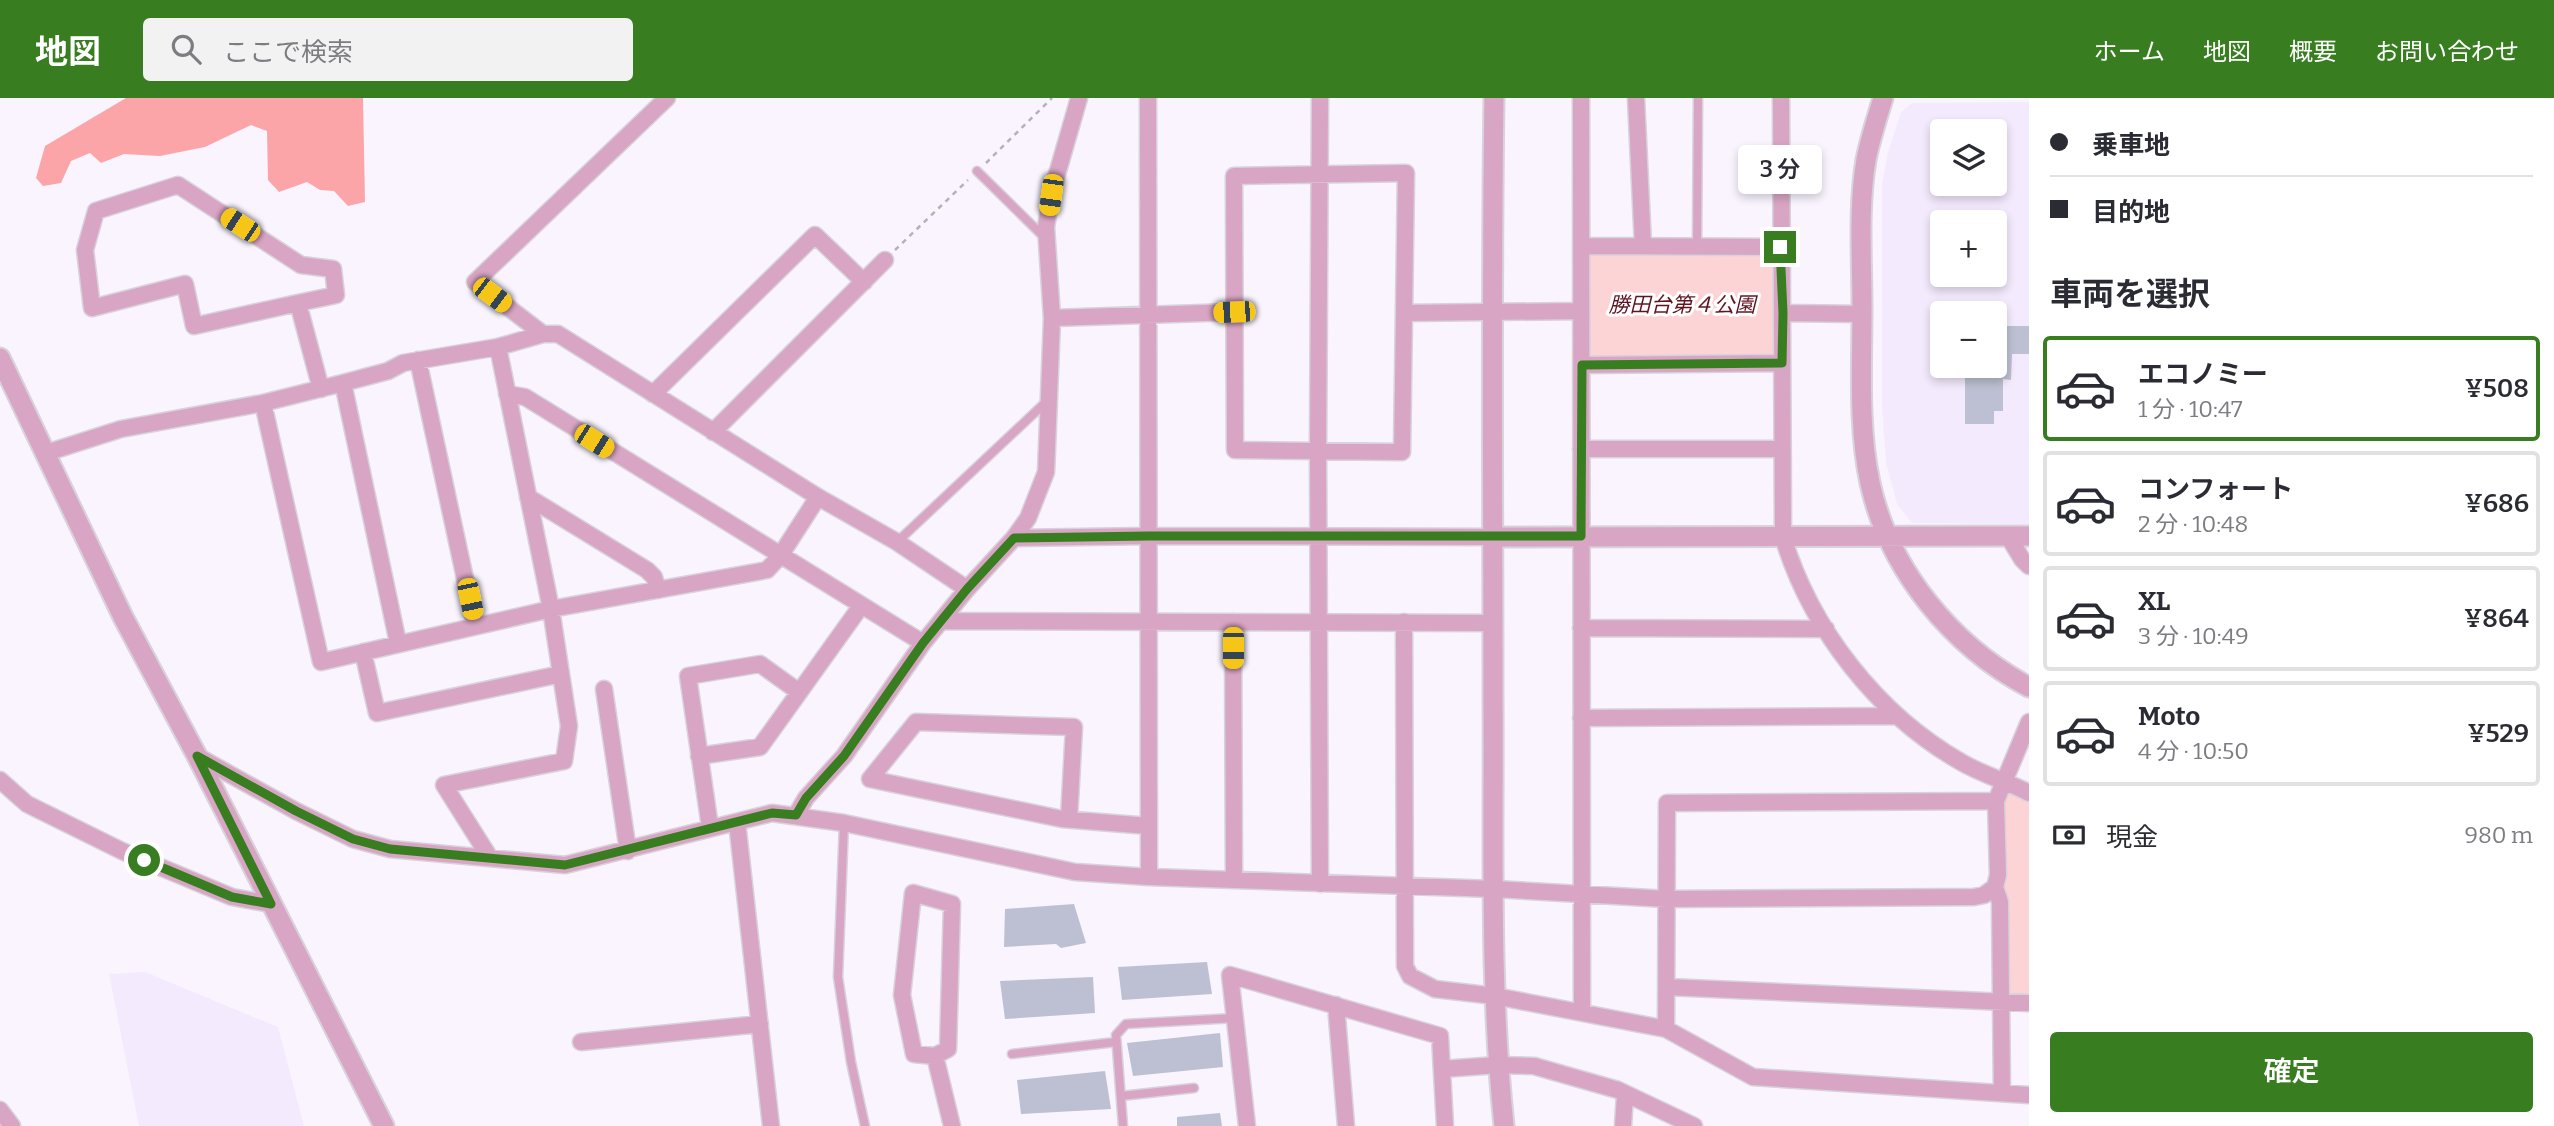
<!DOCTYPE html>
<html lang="ja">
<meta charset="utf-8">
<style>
body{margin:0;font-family:Bitter,"Noto Sans JP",serif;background:#f2f2f3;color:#2b2b33;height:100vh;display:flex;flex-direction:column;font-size:26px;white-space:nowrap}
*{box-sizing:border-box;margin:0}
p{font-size:23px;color:#7c7c81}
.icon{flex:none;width:38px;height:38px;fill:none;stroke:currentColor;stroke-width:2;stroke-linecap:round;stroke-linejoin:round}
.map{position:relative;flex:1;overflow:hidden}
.details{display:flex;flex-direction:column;background:#fff;width:525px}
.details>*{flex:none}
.top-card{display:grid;align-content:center;height:154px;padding:0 21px;background:#fff}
.fabs{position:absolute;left:1930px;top:21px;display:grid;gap:14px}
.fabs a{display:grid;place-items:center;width:77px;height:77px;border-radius:7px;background:#fff;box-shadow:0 4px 10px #0003;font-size:35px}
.end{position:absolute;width:32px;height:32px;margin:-16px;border:9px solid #387d20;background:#fff;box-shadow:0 0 0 4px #fff}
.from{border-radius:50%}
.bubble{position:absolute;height:49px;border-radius:7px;background:#fff;box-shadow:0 4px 10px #0003;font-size:23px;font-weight:600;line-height:49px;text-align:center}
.car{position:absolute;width:21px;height:42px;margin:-21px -10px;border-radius:9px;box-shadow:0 0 5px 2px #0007;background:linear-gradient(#f5c518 24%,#345 0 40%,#f5c518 0 76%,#345 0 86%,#f5c518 0)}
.top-card b{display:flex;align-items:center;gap:24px;height:66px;font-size:26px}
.top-card b+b{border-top:2px solid #e1e1e2}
.top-card i{width:18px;height:18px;background:#2b2b33}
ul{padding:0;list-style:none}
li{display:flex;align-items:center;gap:21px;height:105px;margin:0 14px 10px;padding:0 7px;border:4px solid #e1e1e2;border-radius:7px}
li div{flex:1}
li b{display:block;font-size:26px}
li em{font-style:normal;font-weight:600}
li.selected{border-color:#387d20}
li>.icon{width:63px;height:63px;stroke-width:1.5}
h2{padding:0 21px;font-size:32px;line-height:84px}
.pay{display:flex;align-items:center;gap:18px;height:77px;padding:0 21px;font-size:26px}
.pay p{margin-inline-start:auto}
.button{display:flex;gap:14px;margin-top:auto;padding:14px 21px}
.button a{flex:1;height:80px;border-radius:7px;background:#387d20;color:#fff;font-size:28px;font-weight:600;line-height:80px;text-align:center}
header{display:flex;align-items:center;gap:42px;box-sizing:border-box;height:98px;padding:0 35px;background:#387d20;color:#fff}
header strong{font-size:33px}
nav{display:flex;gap:38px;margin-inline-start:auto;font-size:24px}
.search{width:490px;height:63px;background:#f2f2f3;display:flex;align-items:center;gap:18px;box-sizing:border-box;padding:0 24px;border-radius:7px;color:#7c7c81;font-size:26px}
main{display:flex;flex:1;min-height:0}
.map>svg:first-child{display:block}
</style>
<header>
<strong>地図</strong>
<div class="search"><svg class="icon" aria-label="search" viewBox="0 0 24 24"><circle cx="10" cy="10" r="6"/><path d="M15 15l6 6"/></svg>ここで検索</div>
<nav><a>ホーム</a><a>地図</a><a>概要</a><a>お問い合わせ</a></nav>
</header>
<main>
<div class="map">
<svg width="2029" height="1028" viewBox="0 0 2029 1028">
<rect width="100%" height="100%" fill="#f9f4fe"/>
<path fill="#f4eafd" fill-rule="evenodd" d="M2029,4V426L1912,425L1897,406L1886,365L1882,308V87L1887,58L1901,14L1912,5ZM1942,33H1995V86H1942ZM1942,124H1995V177H1942ZM1942,215H1995V268H1942Z
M145,874L278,929L304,1028H139L109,876Z"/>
<path fill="#fdd4d5" d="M1582,148L1780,149L1782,265L1582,267Z
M2008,693L2029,702V899H2009L1999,789L2006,782L2001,707Z"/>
<path fill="#fca5a9" d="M126,0H363L365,104L348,108L334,93L320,92L307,84L279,94L268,82L267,33L251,27L205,49L160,58L124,56L101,65L90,55L71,63L61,85L43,88L36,80L45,48Z"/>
<path fill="#bcc0d2" d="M1995,228H2029V256H2012L2011,282L2003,281V313H1994V326H1965V268H1995Z
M1074,806L1086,845L1061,850L1056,846L1004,849L1005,811Z
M1207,864L1212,896L1122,902L1118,869Z
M1093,879L1095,915L1005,921L1000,883Z
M1220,935L1223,969L1133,978L1127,945Z
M1105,973L1111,1011L1021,1016L1017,982Z
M1220,1015L1222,1028H1177V1019Z"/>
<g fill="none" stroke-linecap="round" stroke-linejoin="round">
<defs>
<path id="service" d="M977,73L1045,140
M1697,149L1698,0
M897,444L1046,304
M844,725L838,879L851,964L865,1028
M1012,956L1116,944
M1121,998L1194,990
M1123,1028L1116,937L1126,926L1235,920"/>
<path id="minor" d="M1148,0L1149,779
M1320,0L1318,354L1320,786
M1581,0L1582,914
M1636,0L1643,148
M1781,0L1783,439C1811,531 1877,616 1961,664C1983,677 2007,683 2029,695
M1406,75L1402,354L1235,352L1234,78Z
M1582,148L1780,149
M298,205L336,197L333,171L301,167L178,87L96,113L85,152L92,210L185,186L194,228L298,205L321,291
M1405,215L1580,213
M1783,215L1862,216
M1052,220L1234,214
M543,236L475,184L667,0
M418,262L475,527
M1582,267L1782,265
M343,285L398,545
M507,296L525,299L923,545
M653,296L815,137L864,184
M263,305L321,564L551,511L767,472L780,458L818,399
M713,334L885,162
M1581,351H1782
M46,355L121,331L263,305L343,285L388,273L403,265L498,249L543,236H558L818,399L897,444L967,491
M528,399L647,472L654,479L658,492
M2008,438L2022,461L2029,468
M1014,440L1148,438L1492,439
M941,523L1493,525
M1233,524L1234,782
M1404,524L1405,868L1410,878L1435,891L1495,898L1666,931L1753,979L2029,997
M1581,530L1826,531
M363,554L377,615L561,576
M604,591L628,753
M1581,620L1897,618
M197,658L296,713L353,741L390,751L565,767L772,715L844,725L1075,774L1149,779L1494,791L1667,801L1974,799L1984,797L1995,789
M699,658L760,649L861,508
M0,682L27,706L122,753L232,799L271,806
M796,717L806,700L844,658L923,545L967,491L1014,440L1028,420L1046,374L1047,350L1052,220L1046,129L1051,97L1079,0
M1069,721L1074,629L916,624L870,681L1062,721L1149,728
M737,724L771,1028
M710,729L688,578L760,566L799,594
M490,760L444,687L564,663L569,628L551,511L498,249
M1667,889L2029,905
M1336,907L1346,1028
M1666,931L1667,705L1996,703
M581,944L760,926
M935,958L914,956L902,897L913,795L952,806L948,951L935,958L952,1028
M1442,971L1498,967L1534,968L1618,992L1694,1028
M2002,995L2000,804L1995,789L1998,777L1996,703L2029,624
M0,1012L12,1028
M1247,1028L1230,877L1440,938L1445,1028
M1623,1028L1625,996"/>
<path id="tertiary" d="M1494,0C1491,200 1493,399 1493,599C1494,742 1489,886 1504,1028
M1883,0C1877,20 1870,41 1866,62C1858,110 1862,161 1862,210C1862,268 1858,329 1870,385C1889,472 1952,548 2029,589
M0,260L123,519L197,658L384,1028
M1492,439L2029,438"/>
</defs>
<use href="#service" stroke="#d7d2db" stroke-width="11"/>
<use href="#minor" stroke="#d7d2db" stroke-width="19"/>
<use href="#tertiary" stroke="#d7d2db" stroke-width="23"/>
<path stroke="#b5b1ba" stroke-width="2.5" stroke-dasharray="5 5" stroke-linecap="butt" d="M986,65L1052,0
M895,152L968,82"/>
<use href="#service" stroke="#d9a5c4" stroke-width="8"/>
<use href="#minor" stroke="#d9a5c4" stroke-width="16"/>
<use href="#tertiary" stroke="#d9a5c4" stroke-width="19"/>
</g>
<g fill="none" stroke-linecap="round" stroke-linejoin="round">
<path stroke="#387d20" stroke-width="9" d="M144,762L232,799L271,806L197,658L296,713L353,741L390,751L565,767L772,715L796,717L806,700L844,658L923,545L967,491L1014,440L1148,438H1581L1582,267L1782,265L1783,215L1780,149"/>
</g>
<g text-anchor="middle" stroke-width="6" stroke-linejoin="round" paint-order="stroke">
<g font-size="21" font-style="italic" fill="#5f1420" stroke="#fff">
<text x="1682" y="214">勝田台第４公園</text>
</g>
</g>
</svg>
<div class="fabs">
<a><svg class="icon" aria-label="layers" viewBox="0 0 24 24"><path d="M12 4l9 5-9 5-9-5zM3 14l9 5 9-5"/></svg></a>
<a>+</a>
<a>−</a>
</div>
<i class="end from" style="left:144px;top:762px"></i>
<i class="end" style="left:1780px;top:149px"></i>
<div class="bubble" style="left:1738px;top:47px;width:84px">3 分</div>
<i class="car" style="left:1051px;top:97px;rotate:188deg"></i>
<i class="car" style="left:240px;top:127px;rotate:303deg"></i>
<i class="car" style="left:492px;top:197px;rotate:127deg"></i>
<i class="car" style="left:1234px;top:214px;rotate:268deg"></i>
<i class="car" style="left:594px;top:343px;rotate:122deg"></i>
<i class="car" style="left:470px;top:501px;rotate:168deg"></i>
<i class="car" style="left:1233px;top:550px;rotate:180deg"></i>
</div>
<section class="details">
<div class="top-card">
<b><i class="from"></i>乗車地</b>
<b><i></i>目的地</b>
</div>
<h2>車両を選択</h2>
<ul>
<li class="selected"><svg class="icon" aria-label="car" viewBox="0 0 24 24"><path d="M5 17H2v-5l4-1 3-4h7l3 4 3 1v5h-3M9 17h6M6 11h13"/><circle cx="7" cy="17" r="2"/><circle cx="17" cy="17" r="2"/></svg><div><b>エコノミー</b><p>1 分 · 10:47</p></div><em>¥508</em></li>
<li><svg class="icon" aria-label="car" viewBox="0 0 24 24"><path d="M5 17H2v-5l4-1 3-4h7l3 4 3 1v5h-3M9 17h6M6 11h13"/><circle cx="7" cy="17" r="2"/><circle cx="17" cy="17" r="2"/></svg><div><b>コンフォート</b><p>2 分 · 10:48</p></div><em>¥686</em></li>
<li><svg class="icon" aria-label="car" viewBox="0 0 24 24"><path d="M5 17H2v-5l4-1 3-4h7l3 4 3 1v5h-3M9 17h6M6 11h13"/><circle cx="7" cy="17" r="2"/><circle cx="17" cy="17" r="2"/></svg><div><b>XL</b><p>3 分 · 10:49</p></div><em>¥864</em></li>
<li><svg class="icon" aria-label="car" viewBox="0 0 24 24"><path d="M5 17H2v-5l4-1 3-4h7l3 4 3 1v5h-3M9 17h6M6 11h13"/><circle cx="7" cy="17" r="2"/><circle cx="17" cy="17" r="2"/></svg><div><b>Moto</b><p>4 分 · 10:50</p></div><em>¥529</em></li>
</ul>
<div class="pay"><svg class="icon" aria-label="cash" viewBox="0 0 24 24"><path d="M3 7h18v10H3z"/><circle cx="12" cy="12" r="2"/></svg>現金<p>980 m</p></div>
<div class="button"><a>確定</a></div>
</section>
</main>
